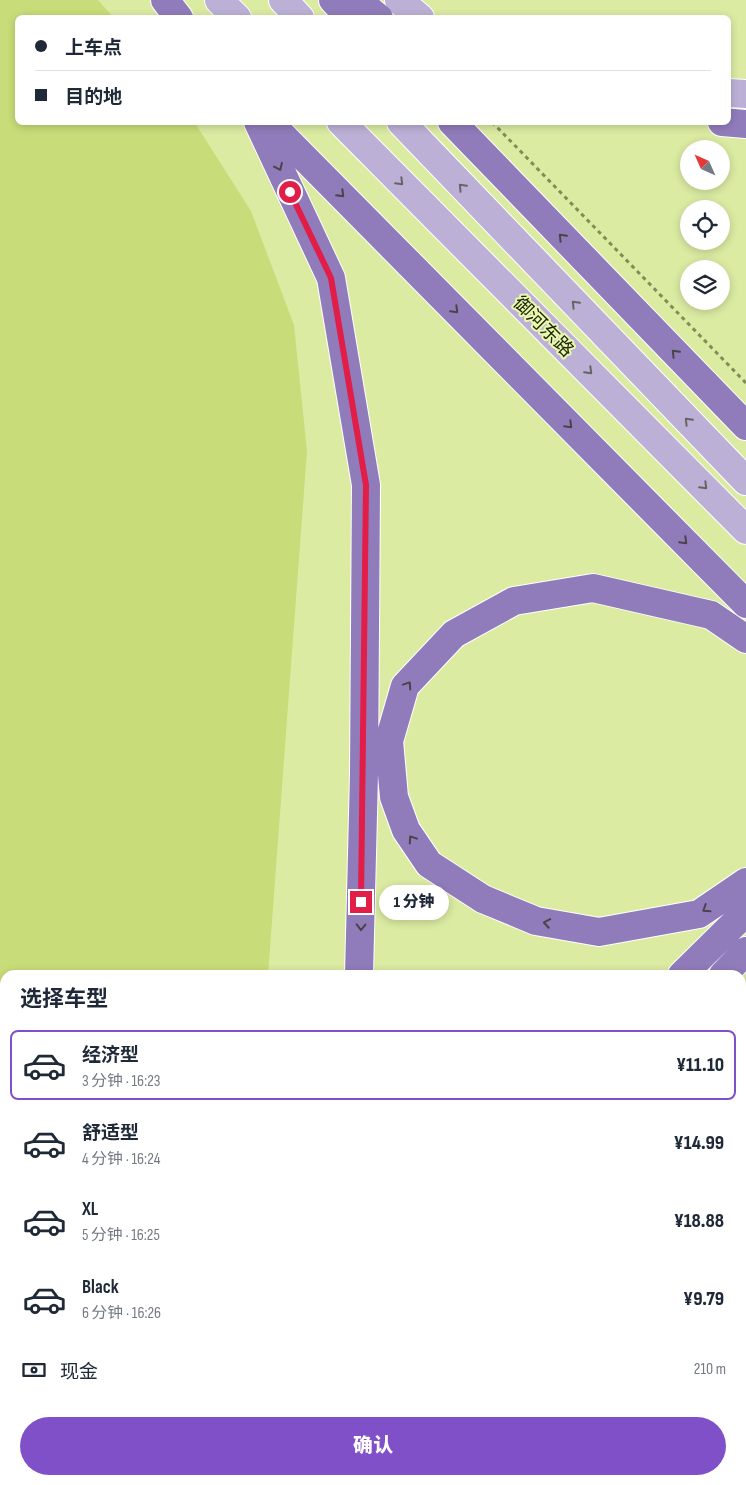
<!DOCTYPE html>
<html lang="zh">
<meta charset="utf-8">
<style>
body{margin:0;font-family:"Sofia Sans Condensed","Noto Sans SC",sans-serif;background:#f6f6f7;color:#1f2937;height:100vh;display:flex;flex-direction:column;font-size:19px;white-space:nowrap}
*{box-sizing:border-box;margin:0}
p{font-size:16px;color:#747a83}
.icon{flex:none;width:28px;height:28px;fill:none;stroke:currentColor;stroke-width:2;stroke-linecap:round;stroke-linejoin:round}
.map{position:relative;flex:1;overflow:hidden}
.drawer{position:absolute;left:0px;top:970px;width:746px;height:515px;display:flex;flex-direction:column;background:#fff;border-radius:15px 15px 0 0;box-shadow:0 2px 8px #0003}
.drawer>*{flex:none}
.banner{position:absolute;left:15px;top:15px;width:716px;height:110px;border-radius:8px;box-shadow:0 2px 8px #0003;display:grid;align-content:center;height:110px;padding:0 20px;background:#fff}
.needle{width:32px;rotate:315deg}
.buttons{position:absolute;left:680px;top:140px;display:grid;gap:10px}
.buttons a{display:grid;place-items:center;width:50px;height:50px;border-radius:50%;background:#fff;box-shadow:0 2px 8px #0003;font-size:25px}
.end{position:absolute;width:22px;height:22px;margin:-11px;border:6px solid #e11d48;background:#fff;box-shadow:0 0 0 2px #fff}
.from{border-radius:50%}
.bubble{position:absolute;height:35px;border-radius:18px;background:#fff;box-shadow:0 2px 8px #0003;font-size:16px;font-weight:800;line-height:35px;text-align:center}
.banner b{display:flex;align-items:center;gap:18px;height:48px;font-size:19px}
.banner b+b{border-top:1px solid #e0e1e3}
.banner i{width:12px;height:12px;background:#1f2937}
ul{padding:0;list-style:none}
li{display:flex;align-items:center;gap:15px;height:70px;margin:0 10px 8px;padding:0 10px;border:2px solid transparent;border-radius:8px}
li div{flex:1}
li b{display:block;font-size:19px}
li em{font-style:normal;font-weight:800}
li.current{border-color:#8050c9}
li>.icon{width:45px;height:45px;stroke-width:1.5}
h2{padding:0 20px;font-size:22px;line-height:60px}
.pay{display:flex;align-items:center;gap:12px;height:55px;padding:0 20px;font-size:19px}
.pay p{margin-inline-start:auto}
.button{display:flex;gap:10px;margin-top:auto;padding:10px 20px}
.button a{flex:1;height:58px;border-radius:30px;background:#8050c9;color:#fff;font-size:20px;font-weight:800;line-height:58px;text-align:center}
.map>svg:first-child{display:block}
</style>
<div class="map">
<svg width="746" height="1485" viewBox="0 0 746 1485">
<rect width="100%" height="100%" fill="#dbeba2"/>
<path fill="#c8dd79" d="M0,0H98L113,17L18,18V122L195,123L251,211L294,325L307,451L268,975H5V1463L0,1469Z"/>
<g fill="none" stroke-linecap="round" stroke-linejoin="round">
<defs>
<path id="major" d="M219,0L237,18
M283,0L300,18
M399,0L420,18
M729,93L746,94
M341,122L746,530
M401,122L746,481"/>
<path id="highway" d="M165,0L179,18
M333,0L350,18
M357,0L379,18
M258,122L331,278L366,485L364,774L359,975
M269,122L746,604
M452,122L746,426
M722,122L746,124
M746,639L711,615L593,588L514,601L454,634L405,686L389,741L394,797L406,830L429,864L483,899L536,921L599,932L699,914L746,882
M682,975L746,912
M723,975L746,951
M741,1049L746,1044
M741,1077L746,1073
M741,1395H746
M164,1485L168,1480
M217,1485L222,1480
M293,1485L298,1480
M326,1485L331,1480
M356,1485L365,1480"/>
</defs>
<use href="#major" stroke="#fff" stroke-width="30"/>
<use href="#highway" stroke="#fff" stroke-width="30"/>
<path stroke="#818c57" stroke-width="3" stroke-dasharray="4 4" stroke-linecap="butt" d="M492,122L746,383"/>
<use href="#major" stroke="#bdb0d6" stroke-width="28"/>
<use href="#highway" stroke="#917cbb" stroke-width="28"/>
</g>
<defs><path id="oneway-chevron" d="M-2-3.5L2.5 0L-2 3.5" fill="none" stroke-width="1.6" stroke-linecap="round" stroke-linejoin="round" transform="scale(1.25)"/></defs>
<g stroke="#484447">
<use href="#oneway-chevron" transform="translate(279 167) rotate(65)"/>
<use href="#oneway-chevron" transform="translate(341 194) rotate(45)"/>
<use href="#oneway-chevron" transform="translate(562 237) rotate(-134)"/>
<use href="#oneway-chevron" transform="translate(455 310) rotate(45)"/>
<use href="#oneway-chevron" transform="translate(675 353) rotate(-134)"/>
<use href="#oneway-chevron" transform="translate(569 425) rotate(45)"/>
<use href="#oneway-chevron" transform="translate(684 541) rotate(45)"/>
<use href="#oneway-chevron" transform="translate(408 685) rotate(-56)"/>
<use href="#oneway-chevron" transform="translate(412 839) rotate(-124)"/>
<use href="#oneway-chevron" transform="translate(706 909) rotate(147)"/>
<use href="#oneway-chevron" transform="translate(547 923) rotate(-170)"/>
<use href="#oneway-chevron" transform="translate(361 927) rotate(91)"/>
</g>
<g stroke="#676465">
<use href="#oneway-chevron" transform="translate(400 182) rotate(45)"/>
<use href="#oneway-chevron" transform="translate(462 187) rotate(-134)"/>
<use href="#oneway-chevron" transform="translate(575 304) rotate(-134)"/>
<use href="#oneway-chevron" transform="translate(589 371) rotate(45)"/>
<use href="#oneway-chevron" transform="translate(688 421) rotate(-134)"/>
<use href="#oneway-chevron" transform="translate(704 486) rotate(45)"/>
</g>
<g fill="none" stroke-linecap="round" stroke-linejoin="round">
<path stroke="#e11d48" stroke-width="6" d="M290,192L331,278L366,485L361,902"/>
</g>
<g text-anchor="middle" stroke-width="4" stroke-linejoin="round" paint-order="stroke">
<g font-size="19" fill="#212608" stroke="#e8f9af">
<text transform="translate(544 326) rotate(45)" y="7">御河东路</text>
</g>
</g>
</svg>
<div class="buttons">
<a><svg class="needle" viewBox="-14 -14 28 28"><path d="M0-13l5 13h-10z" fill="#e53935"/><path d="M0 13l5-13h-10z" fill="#747a83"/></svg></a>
<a><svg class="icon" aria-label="locate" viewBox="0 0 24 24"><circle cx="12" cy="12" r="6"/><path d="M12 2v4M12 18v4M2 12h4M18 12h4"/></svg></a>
<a><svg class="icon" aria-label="layers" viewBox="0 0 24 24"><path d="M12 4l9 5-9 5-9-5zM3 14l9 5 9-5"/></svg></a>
</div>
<i class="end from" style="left:290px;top:192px"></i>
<i class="end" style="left:361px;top:902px"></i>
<div class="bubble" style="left:379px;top:885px;width:70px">1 分钟</div>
<div class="banner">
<b><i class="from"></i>上车点</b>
<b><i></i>目的地</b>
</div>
<section class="drawer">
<h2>选择车型</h2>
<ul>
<li class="current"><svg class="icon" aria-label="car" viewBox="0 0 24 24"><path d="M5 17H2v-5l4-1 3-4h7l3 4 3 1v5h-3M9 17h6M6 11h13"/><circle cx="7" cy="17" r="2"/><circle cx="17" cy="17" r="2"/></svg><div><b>经济型</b><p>3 分钟 · 16:23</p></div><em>¥11.10</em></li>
<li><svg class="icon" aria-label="car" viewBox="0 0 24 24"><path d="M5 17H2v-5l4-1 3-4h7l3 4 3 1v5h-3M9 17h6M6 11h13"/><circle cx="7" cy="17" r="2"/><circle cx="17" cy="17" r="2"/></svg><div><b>舒适型</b><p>4 分钟 · 16:24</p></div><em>¥14.99</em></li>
<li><svg class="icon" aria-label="car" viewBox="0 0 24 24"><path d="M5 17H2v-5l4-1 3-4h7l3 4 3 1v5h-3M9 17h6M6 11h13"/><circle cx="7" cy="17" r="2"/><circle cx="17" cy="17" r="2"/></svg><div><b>XL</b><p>5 分钟 · 16:25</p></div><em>¥18.88</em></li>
<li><svg class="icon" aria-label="car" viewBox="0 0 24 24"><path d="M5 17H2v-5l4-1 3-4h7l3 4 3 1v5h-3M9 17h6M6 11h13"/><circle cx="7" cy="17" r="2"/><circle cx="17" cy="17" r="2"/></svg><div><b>Black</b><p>6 分钟 · 16:26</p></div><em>¥9.79</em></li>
</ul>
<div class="pay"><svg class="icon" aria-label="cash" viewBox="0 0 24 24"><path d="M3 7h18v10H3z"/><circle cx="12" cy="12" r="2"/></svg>现金<p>210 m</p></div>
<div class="button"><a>确认</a></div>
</section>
</div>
